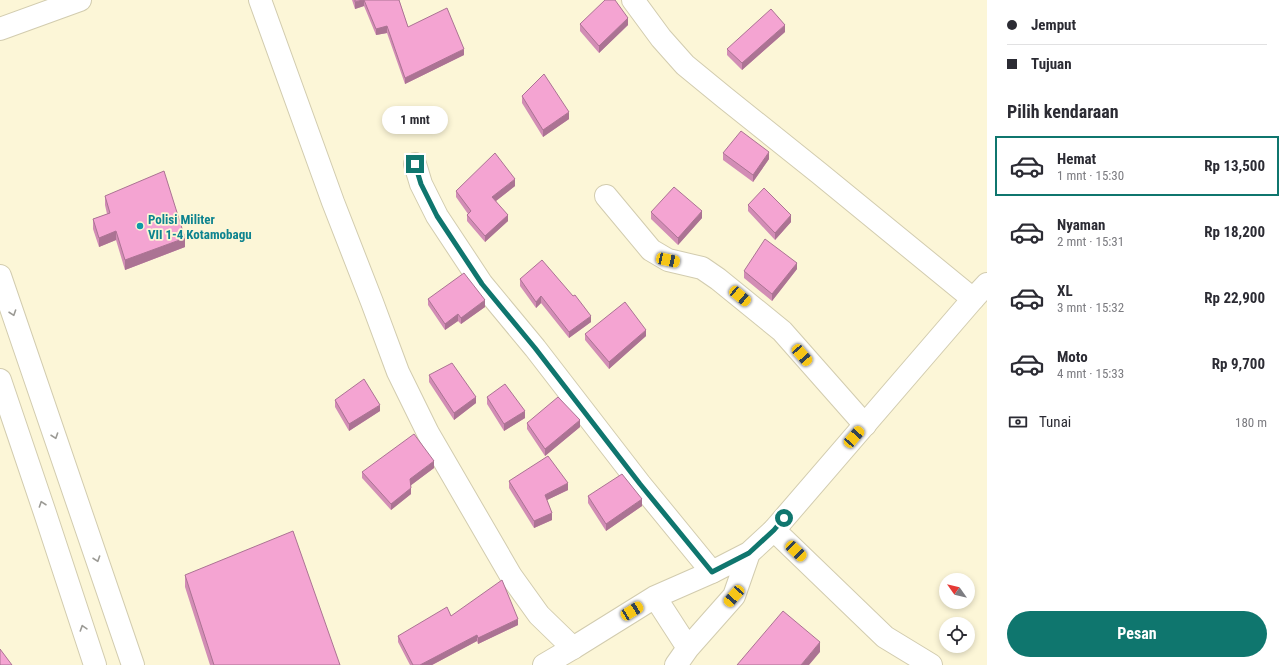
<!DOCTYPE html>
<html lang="id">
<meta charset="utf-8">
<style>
body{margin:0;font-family:"Roboto Condensed",sans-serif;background:#f2f2f3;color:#2b2b33;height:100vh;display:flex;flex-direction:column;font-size:15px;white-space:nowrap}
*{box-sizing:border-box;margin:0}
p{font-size:13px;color:#7c7c81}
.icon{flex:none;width:22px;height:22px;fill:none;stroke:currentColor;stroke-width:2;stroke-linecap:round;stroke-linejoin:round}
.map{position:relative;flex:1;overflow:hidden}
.details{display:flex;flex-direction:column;background:#fff;width:300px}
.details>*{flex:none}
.hud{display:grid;align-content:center;height:88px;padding:0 20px;background:#fff}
.needle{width:26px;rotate:304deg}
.fabs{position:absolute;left:939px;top:573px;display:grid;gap:8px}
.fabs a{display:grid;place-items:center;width:36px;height:36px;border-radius:50%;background:#fff;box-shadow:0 2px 6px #0003;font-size:20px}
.end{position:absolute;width:18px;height:18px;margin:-9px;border:5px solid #0f766e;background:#fff;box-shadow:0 0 0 2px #fff}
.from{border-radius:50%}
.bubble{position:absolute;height:28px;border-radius:14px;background:#fff;box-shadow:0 2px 6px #0003;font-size:13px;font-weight:700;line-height:28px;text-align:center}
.car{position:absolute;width:12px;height:24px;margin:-12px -6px;border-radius:5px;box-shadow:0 0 3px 1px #0007;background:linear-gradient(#f5c518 24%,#345 0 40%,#f5c518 0 76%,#345 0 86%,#f5c518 0)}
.hud b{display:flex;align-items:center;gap:14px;height:38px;font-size:15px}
.hud b+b{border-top:1px solid #e1e1e2}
.hud i{width:10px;height:10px;background:#2b2b33}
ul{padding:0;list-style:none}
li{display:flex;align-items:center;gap:12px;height:60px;margin:0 8px 6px;padding:0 12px;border:2px solid transparent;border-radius:0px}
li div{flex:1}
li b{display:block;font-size:15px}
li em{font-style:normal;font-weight:700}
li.on{border-color:#0f766e}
li>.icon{width:36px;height:36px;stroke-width:1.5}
h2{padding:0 20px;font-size:18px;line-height:48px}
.pay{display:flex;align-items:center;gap:10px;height:44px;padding:0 20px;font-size:15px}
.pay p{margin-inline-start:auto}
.cta{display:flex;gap:8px;margin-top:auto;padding:8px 20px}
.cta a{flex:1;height:46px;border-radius:24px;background:#0f766e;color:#fff;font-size:16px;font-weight:700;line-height:46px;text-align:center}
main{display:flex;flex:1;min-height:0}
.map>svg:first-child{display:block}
</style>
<main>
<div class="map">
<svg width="987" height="665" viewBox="0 0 987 665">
<rect width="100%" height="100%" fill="#fcf6d7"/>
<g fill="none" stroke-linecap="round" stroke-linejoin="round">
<defs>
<path id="minor" d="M260,0L333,202L372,302L398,372L428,433L511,576L539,615L573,648
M633,0L661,38L685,65L724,97L819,173L973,299
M0,29L80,0
M415,164L421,184L437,216L482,284L535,348L640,484L712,572
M606,196L651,250L668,260L702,268L718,279L782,331L865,425
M774,530L885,637L931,665"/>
<path id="major" d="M0,276L133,665
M0,380L45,513L95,665"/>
<path id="highway" d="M655,597L688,648
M544,665L573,648L655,597L712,572L749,553
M676,665L688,648L734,596L749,553L774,530L973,299L987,284"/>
</defs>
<use href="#minor" stroke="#d2ccaf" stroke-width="24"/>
<use href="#major" stroke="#d2ccaf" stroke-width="24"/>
<use href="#highway" stroke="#d2ccaf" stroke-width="24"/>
<use href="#minor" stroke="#fff" stroke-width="22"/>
<use href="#major" stroke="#fff" stroke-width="22"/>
<use href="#highway" stroke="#fff" stroke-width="22"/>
</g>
<path fill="#d28db5" d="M352,0H399L408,27L464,55L405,84L387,33L376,35L364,6L355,9Z
M580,24L628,25L599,53L580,31Z
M785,32L742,70L727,55V49Z
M522,96L569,119L543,137L522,103Z
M723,153L769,159L753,182L723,160Z
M515,186L496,201L508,221L485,242L467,221V215L468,214L456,197V191Z
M105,196L185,247L125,270L116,240L99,247L93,229V219L107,214L105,205Z
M748,205L791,222L775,240L748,211Z
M651,212L702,218L678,245L651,219Z
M797,269L772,301L744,278V271Z
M520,279L591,322L569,338L541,303L536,308L520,286Z
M428,299L485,307L461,324L458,321L445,330L428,305Z
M585,334L646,336L609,369L585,340Z
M429,375L476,403L454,420L429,382Z
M487,397L525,418L504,431L487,404Z
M335,400L380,411L349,431L335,407Z
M527,423L580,427L545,456L527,429Z
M434,468L411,485V494L391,510L362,478V472Z
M509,481L568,490L547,500L552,520L534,528L509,488Z
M588,496L642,506L606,531L588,503Z
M185,575L340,665H210L185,587Z
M451,616L518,625L478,644L477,641L432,665H410L398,642V636Z"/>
<path fill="#ab7393" d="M364,0V6L355,9V2Z
M628,18V25L599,53V46Z
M785,25V32L742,70V63Z
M387,26V33L376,35V29Z
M464,49V55L405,84V78Z
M569,112V119L543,137V130Z
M769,152V159L753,182V175Z
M515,179V186L492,204V197Z
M702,211V218L678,245V238Z
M508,215V221L485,242V236Z
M791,215V222L775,240V233Z
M116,231V240L99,247V238Z
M185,238V247L125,270V260Z
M797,263V269L772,301V294Z
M541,296V303L536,308V302Z
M485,300V307L461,324V318Z
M458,314V321L445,330V324Z
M591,316V322L569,338V332Z
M646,330V336L609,369V362Z
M476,397V403L454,420V413Z
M380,405V411L349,431V424Z
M525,411V418L504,431V424Z
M580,420V427L545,456V449Z
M434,461V468L410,486V479Z
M568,483V490L545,501V495Z
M411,488V494L391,510V504Z
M642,499V506L606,531V524Z
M552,513V520L534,528V521Z
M518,619V625L478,644V638Z
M477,635V641L432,665H420Z
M820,642V652L809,665H801Z"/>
<path fill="#f4a4d2" stroke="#ab7393" d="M355,0H363L355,2Z
M364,0H399L408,27L447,8L464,49L405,78L387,26L376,29Z
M605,0H615L628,18L599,46L580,24Z
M771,9L785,25L742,63L727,49Z
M544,74L569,112L543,130L522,96Z
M741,131L769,152L753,175L723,153Z
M495,153L515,179L492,197L508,215L485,236L467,215L471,211L456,191Z
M164,171L185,238L125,260L116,231L99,238L93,219L110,213L105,196Z
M674,187L702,211L678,238L651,212Z
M764,188L791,215L775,233L748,205Z
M765,239L797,263L772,294L744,271Z
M542,260L573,296L575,295L591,316L569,332L541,296L536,302L520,279Z
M464,273L485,300L461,318L458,314L445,324L428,299Z
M625,302L646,330L609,362L585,334Z
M452,363L476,397L454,413L429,375Z
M364,379L380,405L349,424L335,400Z
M505,384L525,411L504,424L487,397Z
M558,397L580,420L545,449L527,423Z
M414,434L434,461L410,479L411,488L391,504L362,472Z
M548,456L568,483L545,495L552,513L534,521L509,481Z
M622,474L642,499L606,524L588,496Z
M293,531L340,665H214L185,575Z
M502,580L518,619L478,638L477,635L420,665H413L398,636L447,607L451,616Z
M783,611L820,642L801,665H737Z
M0,649L12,665H0Z"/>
<defs><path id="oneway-chevron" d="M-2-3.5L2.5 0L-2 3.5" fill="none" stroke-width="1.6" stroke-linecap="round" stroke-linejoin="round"/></defs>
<g stroke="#9b9a95">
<use href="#oneway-chevron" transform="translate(13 313) rotate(71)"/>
<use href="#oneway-chevron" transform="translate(55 436) rotate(71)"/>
<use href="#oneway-chevron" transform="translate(42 504) rotate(-109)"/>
<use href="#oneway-chevron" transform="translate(97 559) rotate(71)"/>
<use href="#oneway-chevron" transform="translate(83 628) rotate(-108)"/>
</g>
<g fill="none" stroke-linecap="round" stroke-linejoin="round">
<path stroke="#0f766e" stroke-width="5" d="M415,164L421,184L437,216L482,284L535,348L640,484L712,572L749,553L774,530L784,518"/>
</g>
<circle fill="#0f9aa8" stroke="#fcf6d7" stroke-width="1.5" cx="140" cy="226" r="4"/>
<g text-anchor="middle" stroke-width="3.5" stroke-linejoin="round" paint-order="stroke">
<g font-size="13" font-weight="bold" fill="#0d838f" stroke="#fcf6d7" text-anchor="start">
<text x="148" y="224">Polisi Militer<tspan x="148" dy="15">VII 1-4 Kotamobagu</tspan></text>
</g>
</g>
</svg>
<div class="fabs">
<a><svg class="needle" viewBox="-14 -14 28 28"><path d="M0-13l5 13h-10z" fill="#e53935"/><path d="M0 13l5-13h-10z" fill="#7c7c81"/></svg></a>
<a><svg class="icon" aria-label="locate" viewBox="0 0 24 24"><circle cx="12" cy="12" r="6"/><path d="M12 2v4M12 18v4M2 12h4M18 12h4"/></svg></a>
</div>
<i class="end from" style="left:784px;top:518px"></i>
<i class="end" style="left:415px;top:164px"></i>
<div class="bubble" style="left:382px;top:106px;width:66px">1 mnt</div>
<i class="car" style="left:668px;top:260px;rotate:102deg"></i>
<i class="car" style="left:740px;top:296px;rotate:130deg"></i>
<i class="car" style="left:802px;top:355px;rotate:139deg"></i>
<i class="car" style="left:854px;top:437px;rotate:41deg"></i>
<i class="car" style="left:796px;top:551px;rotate:134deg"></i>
<i class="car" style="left:734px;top:596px;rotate:221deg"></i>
<i class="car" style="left:632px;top:611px;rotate:58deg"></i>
</div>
<section class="details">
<div class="hud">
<b><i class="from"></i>Jemput</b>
<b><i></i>Tujuan</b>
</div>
<h2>Pilih kendaraan</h2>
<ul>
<li class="on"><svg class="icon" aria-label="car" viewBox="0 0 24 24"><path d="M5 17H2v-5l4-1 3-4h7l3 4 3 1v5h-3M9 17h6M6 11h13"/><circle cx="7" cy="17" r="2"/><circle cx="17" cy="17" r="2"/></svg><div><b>Hemat</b><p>1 mnt · 15:30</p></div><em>Rp 13,500</em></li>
<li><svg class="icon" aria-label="car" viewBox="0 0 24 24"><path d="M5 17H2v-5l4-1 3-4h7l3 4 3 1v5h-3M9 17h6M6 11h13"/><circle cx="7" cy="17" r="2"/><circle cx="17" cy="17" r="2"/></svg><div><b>Nyaman</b><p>2 mnt · 15:31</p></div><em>Rp 18,200</em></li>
<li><svg class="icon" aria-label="car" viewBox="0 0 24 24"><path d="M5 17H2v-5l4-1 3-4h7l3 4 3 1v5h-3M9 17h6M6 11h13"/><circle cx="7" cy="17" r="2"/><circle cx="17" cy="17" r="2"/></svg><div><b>XL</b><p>3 mnt · 15:32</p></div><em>Rp 22,900</em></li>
<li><svg class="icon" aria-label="car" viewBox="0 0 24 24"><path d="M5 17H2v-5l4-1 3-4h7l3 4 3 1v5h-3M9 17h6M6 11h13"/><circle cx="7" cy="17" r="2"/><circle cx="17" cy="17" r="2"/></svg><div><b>Moto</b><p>4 mnt · 15:33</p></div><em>Rp 9,700</em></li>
</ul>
<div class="pay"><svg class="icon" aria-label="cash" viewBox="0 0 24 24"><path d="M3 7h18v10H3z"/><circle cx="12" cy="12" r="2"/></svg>Tunai<p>180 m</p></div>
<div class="cta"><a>Pesan</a></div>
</section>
</main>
